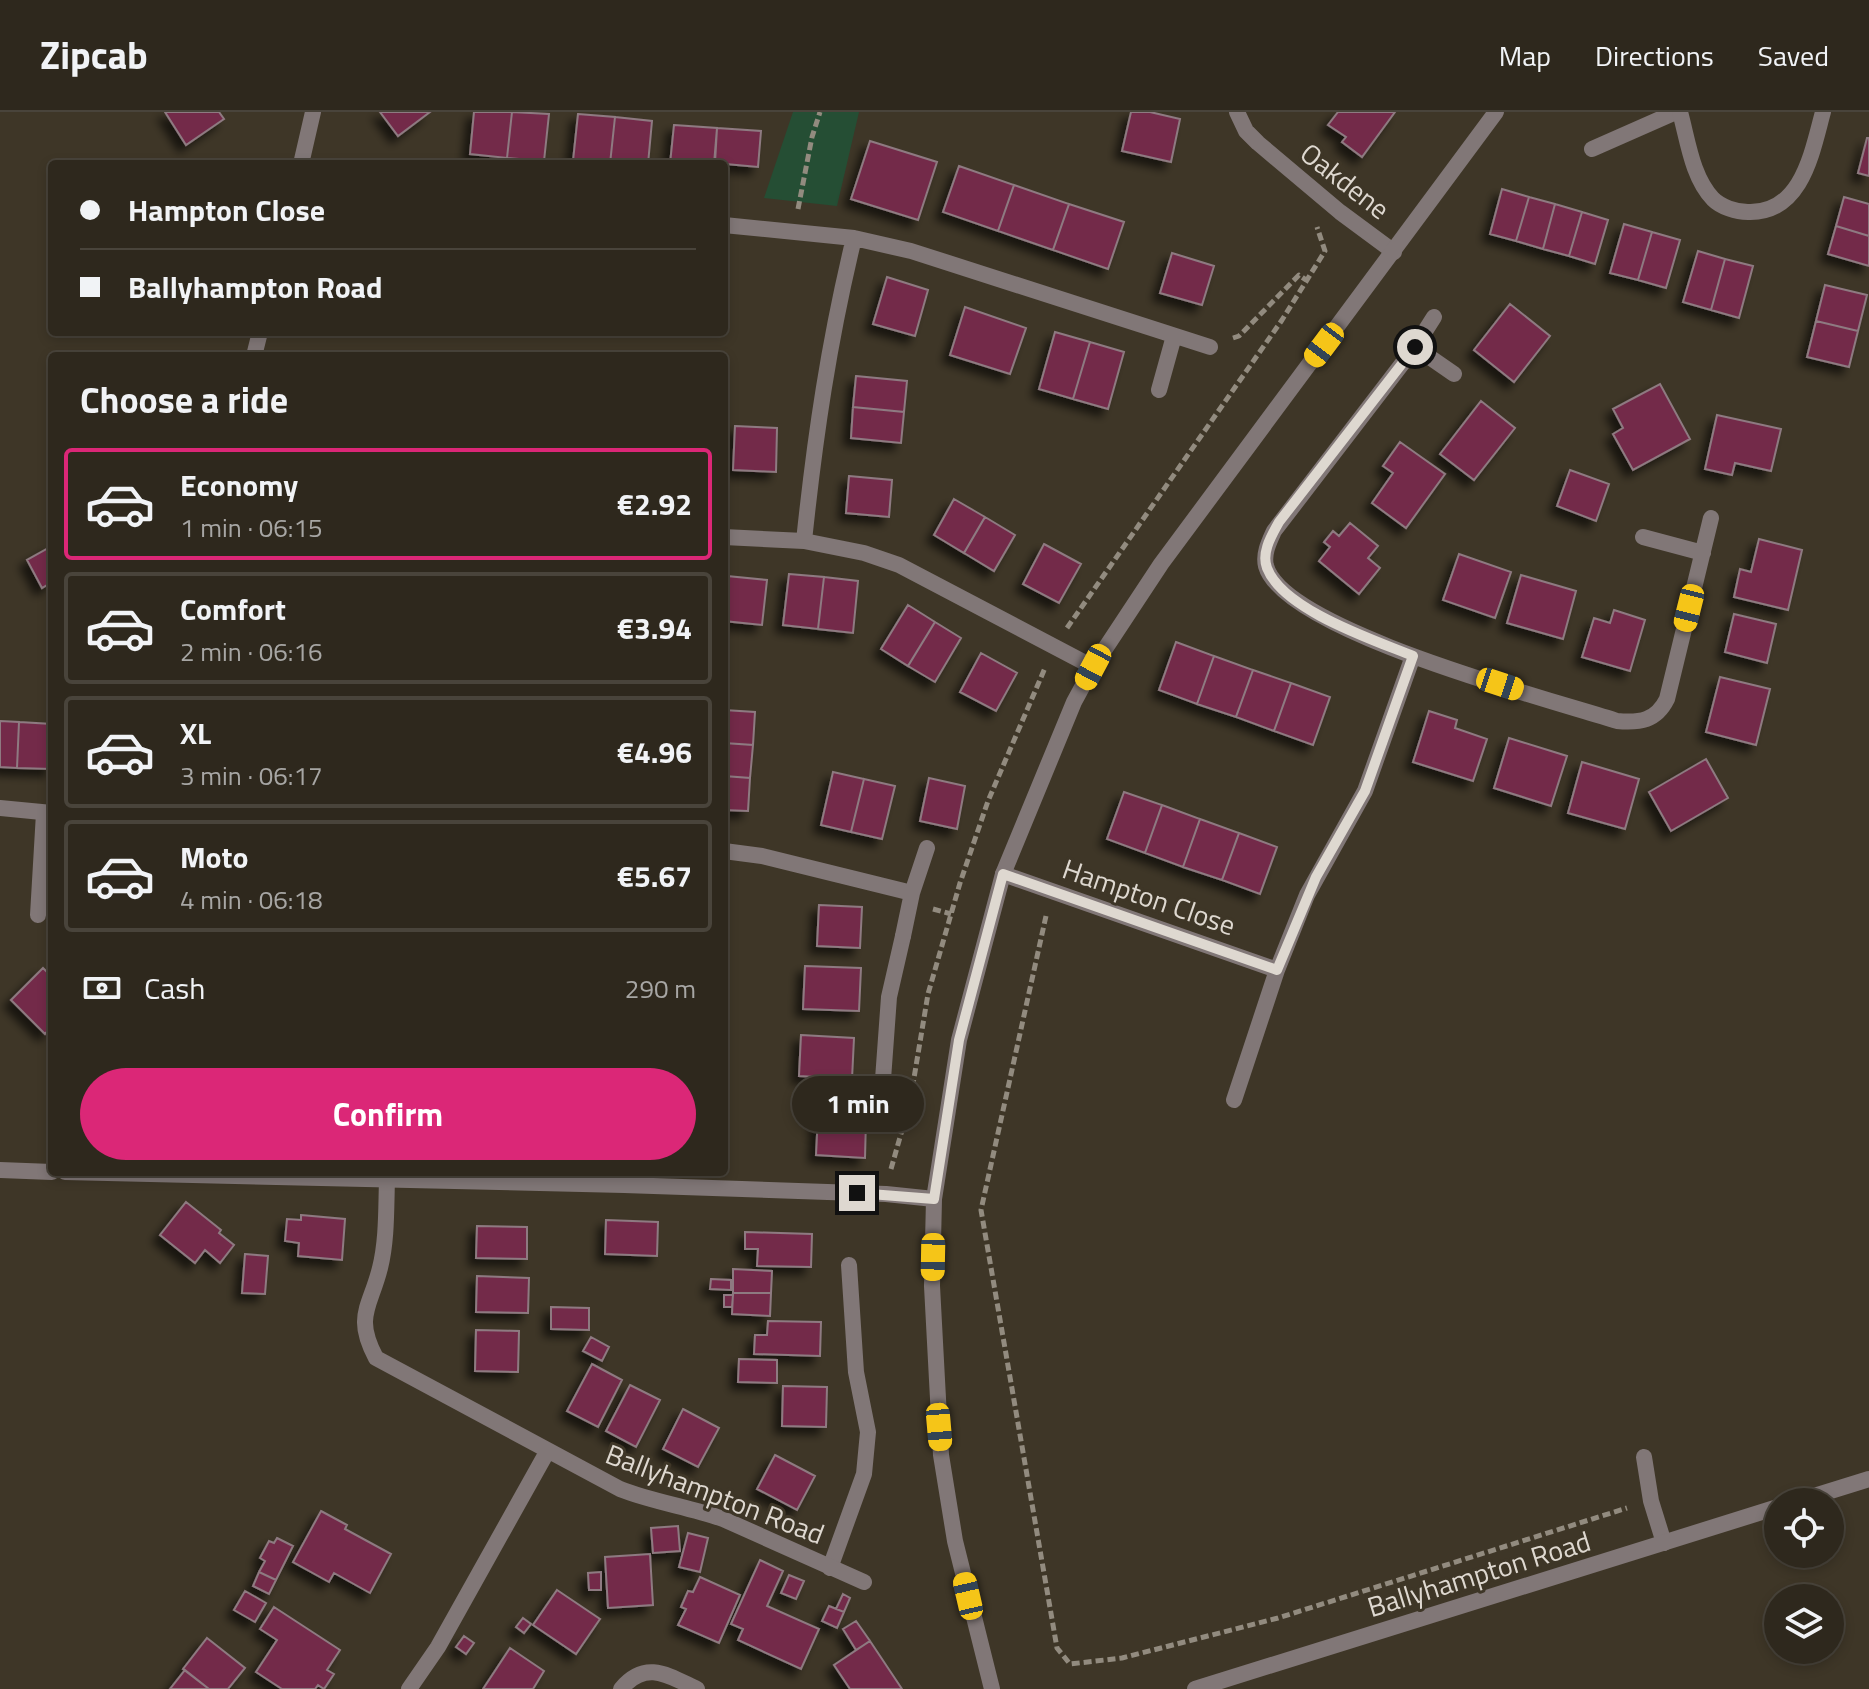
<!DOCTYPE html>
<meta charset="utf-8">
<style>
body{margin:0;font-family:"Titillium Web",sans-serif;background:#363026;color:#f1f3f6;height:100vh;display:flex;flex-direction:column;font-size:30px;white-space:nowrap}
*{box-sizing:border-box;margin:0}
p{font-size:26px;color:#a7a6a4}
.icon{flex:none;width:44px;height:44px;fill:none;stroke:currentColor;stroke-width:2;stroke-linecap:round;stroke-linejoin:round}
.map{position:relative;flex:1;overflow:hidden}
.drawer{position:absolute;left:48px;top:240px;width:680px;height:824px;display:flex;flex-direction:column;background:#2e281d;border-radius:8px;box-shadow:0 4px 12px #0003,0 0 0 2px #49443b}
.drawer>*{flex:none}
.hud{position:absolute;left:48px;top:48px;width:680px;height:176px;border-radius:8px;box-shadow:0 4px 12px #0003,0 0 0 2px #49443b;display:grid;align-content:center;height:176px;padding:0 32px;background:#2e281d}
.buttons{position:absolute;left:1764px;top:1376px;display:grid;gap:16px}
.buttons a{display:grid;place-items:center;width:80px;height:80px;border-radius:50%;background:#2e281d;box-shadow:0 4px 12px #0003,0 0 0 2px #49443b;font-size:40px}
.end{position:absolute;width:36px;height:36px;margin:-18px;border:10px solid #ded8d0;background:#111;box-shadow:0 0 0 4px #111}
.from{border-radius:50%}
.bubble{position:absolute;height:56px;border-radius:28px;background:#2e281d;box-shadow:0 4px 12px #0003,0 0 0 2px #49443b;font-size:26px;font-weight:700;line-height:56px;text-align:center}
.car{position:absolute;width:24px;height:48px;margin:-24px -12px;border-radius:10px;box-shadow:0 0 6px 2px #0007;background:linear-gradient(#f5c518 24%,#345 0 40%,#f5c518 0 76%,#345 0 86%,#f5c518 0)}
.hud b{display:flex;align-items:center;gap:28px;height:76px;font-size:30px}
.hud b+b{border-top:2px solid #49443b}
.hud i{width:20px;height:20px;background:#f1f3f6}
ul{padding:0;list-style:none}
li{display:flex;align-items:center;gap:24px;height:112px;margin:0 16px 12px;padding:0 16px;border:4px solid #49443b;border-radius:8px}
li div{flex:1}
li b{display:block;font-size:30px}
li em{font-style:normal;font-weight:700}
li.current{border-color:#db2777}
li>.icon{width:72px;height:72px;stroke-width:1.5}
h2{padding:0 32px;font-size:36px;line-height:96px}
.pay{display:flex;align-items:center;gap:20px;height:88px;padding:0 32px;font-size:30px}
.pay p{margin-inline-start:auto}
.cta{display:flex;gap:16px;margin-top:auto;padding:16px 32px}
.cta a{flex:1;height:92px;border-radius:48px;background:#db2777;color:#fff;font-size:32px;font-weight:700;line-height:92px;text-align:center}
header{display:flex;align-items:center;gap:48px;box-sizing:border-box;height:112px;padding:0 40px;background:#2e281d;border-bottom:2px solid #49443b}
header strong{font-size:38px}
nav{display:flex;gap:44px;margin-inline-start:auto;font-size:28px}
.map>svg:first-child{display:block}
</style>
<header>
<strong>Zipcab</strong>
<nav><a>Map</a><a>Directions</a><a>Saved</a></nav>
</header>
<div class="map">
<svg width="1869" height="1577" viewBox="0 0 1869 1577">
<defs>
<filter id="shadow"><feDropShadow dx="-7" dy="7" stdDeviation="4" flood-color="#0009"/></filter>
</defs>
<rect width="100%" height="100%" fill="#3e3627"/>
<path fill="#254e34" d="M793,0H859L837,94L764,86Z"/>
<path fill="#732a4a" stroke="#8e7a81" stroke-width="2" filter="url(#shadow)" d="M165,0H219L224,7L186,33Z
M380,0H430L398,24Z
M474,0H512L507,46L470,42Z
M512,0L549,2L544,49L507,46Z
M1131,0H1150L1180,7L1171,50L1122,39Z
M1338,0H1395L1362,45L1342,30L1346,25L1328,13Z
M578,2L615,5L610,52L573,49Z
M615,5L652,9L648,52H610Z
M674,13L717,16L714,52H670Z
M717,16L761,19L758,55L715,51Z
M1867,26H1869V64L1858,61Z
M870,29L937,50L918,108L851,87Z
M959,54L1014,73L998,119L943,100Z
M1014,73L1069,92L1053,138L998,119Z
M1502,77L1529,85L1516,129L1490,122Z
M1529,85L1555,92L1543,137L1516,129Z
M1844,85L1869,92V124L1836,114Z
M1069,92L1124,110L1108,157L1053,138Z
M1555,92L1582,100L1569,144L1543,137Z
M1582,100L1608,108L1595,152L1569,144Z
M1624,112L1652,120L1638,168L1610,161Z
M1836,114L1869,124V154L1828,142Z
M1652,120L1680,128L1666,176L1638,168Z
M1698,139L1725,147L1711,198L1683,190Z
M1172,141L1214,154L1202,193L1160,181Z
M1725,147L1753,154L1739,206L1711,198Z
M887,165L928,178L915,224L873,212Z
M1825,173L1867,183L1858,219L1816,209Z
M1510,192L1550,224L1514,270L1474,238Z
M965,195L1026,216L1010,262L950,243Z
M1816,209L1858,219L1849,255L1807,245Z
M1055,220L1090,230L1073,287L1039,277Z
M1090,230L1124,240L1108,297L1073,287Z
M856,264L907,269L904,300L853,295Z
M1660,272L1690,327L1633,358L1613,322L1623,316L1613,297Z
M1481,289L1515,316L1474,368L1440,342Z
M853,295L904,300L901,331L851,326Z
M1717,303L1781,317L1771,359L1735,351L1732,363L1705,357Z
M735,314L777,316L776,360L733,358Z
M1400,330L1445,362L1406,416L1372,391L1393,361L1383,354Z
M1570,358L1609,372L1596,409L1557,394Z
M849,364L892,368L889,405L846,401Z
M954,387L985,405L964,441L934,423Z
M985,405L1015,423L994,459L964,441Z
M1350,411L1378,434L1368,446L1380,456L1359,482L1319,449L1330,435L1324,430L1333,419L1339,424Z
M1759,427L1802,438L1788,498L1734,485L1740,457L1751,460Z
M1044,432L1081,452L1059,491L1023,472Z
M52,434V470L42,476L27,448Z
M1459,442L1511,460L1495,506L1443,488Z
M789,462L824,465L818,517L783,513Z
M1521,463L1576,479L1563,527L1507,511Z
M727,464L767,468L762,513L724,509Z
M824,465L858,469L853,521L818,517Z
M908,493L935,510L908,554L881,537Z
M1614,498L1645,508L1630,559L1582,545L1594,506L1610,511Z
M1734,502L1776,512L1767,551L1725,540Z
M935,510L961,526L935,570L908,554Z
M1176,530L1214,544L1197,592L1159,578Z
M981,541L1017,561L996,599L960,580Z
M1214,544L1253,558L1236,605L1197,592Z
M1253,558L1291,571L1274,619L1236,605Z
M1720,565L1770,577L1756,633L1706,620Z
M1291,571L1330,585L1313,633L1274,619Z
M724,598L755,600L753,633L724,631Z
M1429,599L1457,608L1455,616L1487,627L1473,669L1413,650Z
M0,609L19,610L17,656L0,655Z
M19,610L52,612V657L17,656Z
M1509,626L1567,644L1551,694L1494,676Z
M724,631L753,633L750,666L724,664Z
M1706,647L1728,686L1671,719L1649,680Z
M1582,650L1639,667L1625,717L1568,701Z
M833,660L864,667L851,720L821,713Z
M724,664L750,666L748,699L724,698Z
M929,666L965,674L957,717L920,709Z
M864,667L895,674L882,727L851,720Z
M1124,680L1162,693L1145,741L1107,727Z
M1162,693L1200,707L1183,755L1145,741Z
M1200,707L1239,721L1222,768L1183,755Z
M1239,721L1277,735L1260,782L1222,768Z
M819,793L862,795L860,836L817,834Z
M805,854L861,856L859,899L803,897Z
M43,856L52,865V914L45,922L11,888Z
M801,923L854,926L852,967L799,964Z
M818,1003L866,1006L865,1046L816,1043Z
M186,1090L221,1118L219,1121L234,1133L220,1151L205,1138L195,1151L160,1123Z
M301,1103L345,1107L342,1148L298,1144L299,1131L285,1129L287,1107L301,1108Z
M606,1108L658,1110L657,1144L605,1142Z
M477,1114L527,1115V1147L476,1146Z
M745,1120L812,1122L811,1155L757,1154L758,1137H745Z
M245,1142L268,1144L265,1182L242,1181Z
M733,1157L772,1159L771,1181H733Z
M477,1164L529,1166L528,1201L476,1200Z
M711,1167L731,1168V1178L710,1177Z
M733,1181H771L770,1204L732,1202Z
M724,1183H733L732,1195H724Z
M551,1195L589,1196V1218L551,1217Z
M768,1209L821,1210L820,1244L754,1242L755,1223H767Z
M476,1218L519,1219L518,1260L475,1259Z
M591,1225L609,1235L602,1249L583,1239Z
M739,1247L777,1248V1271L738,1270Z
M592,1252L622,1268L598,1315L567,1299Z
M630,1273L660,1288L636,1335L606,1319Z
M783,1274L827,1275L826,1315L782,1314Z
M683,1297L719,1316L698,1355L663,1337Z
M775,1343L815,1364L797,1398L757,1377Z
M321,1399L347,1413L345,1417L391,1442L370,1481L334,1461L329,1470L293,1450Z
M678,1414L680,1439L653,1441L651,1416Z
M688,1421L708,1426L700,1460L679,1455Z
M277,1426L293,1434L276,1468L259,1460L265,1449L260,1446L269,1429L274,1431Z
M650,1442L653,1493L608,1496L605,1445Z
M760,1448L783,1459L767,1494L819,1517L801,1557L738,1528L743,1517L731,1512Z
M259,1460L276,1468L269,1482L253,1474Z
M601,1460V1478H589L588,1461Z
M789,1463L804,1469L796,1487L781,1481Z
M700,1465L740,1483L719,1531L678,1513L686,1497L681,1495L688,1479L693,1480Z
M557,1478L600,1507L576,1542L533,1513Z
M245,1479L266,1491L255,1510L234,1498Z
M843,1482L850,1486L844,1500L836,1497Z
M829,1494L844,1500L837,1516L822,1509Z
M274,1495L340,1538L327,1558L334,1562L324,1577L318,1573L315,1577H282L256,1560L277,1528L260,1517Z
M523,1506L531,1512L524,1521L516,1515Z
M856,1509L870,1529L856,1538L843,1517Z
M464,1524L474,1531L466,1542L456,1535Z
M207,1526L245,1556L228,1577H209L183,1557Z
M870,1529L902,1577H850L834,1553Z
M510,1536L544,1559L533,1577H483Z
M185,1558L209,1577H170Z"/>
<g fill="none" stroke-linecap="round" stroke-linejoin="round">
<path stroke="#928b7f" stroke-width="5" stroke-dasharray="8 4" stroke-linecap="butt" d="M798,97L812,25L820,0
M1233,226L1239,224L1299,163L1306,168
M1067,516L1282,208L1325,139L1317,115
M933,797L951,802
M1046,804L981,1098L1057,1536L1070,1552L1122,1546L1278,1506L1627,1396
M891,1057L910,990L928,882L960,771L988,689L1045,556"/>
<path stroke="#817777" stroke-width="16" d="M1592,37L1676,0
M882,981L889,885L903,824
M1644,1345L1651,1389L1664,1431
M830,1456L864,1362L868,1320L856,1260L849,1153"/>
<path stroke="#817777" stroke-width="16" d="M1237,0L1246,19L1258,31L1340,100L1394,140
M1680,0C1688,29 1692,65 1713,87C1721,95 1736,100 1748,100C1802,102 1812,40 1823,0
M301,52L313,0
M724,113L854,126L911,139L1210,235
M1434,205L1415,235L1274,419C1269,430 1263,442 1266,454C1284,519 1552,588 1617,609C1640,611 1656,609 1667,587L1711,406
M1415,235L1454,262
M254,244L260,220
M1159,278L1174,224
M724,425L804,429L864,441L899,453L1093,555
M1643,425L1703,441
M804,429C815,324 829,229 854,126
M0,696L52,701
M724,739L762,744L912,781
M1003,762L1277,858
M38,803L44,701
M903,824L912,781L927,736
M1234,988L1277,858L1307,783L1365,679L1413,544
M387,1068C386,1097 387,1128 380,1156C370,1196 354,1204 376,1246L620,1377C653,1390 689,1395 723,1407L864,1470
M409,1577L438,1535L547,1340
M621,1577C646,1547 669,1564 697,1577"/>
<path stroke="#817777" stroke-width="16" d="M0,1058L52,1060
M65,1060L624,1073L886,1082L934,1087
M1795,1390L1869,1367
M992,1577L955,1429L941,1343L932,1174L934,1087L959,928L1003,762L1074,590L1093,555L1161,452L1496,0
M1195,1577L1778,1395"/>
</g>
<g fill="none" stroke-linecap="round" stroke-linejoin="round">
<path stroke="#ded8d0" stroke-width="10" d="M857,1081L934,1087L959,928L1003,762L1277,858L1316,765L1365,679L1413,544C1374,528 1283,498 1267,456C1261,440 1272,423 1279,410L1415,235"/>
</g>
<g text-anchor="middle" stroke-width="6" stroke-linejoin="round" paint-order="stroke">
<g font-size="28" fill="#ded8d0" stroke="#3e3627">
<text transform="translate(1345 69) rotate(38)" y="10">Oakdene</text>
<text transform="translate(1149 785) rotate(19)" y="10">Hampton Close</text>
<text transform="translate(715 1382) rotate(21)" y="10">Ballyhampton Road</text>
<text transform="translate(1479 1462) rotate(-17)" y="10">Ballyhampton Road</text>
</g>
</g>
</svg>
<div class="buttons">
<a><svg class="icon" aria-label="locate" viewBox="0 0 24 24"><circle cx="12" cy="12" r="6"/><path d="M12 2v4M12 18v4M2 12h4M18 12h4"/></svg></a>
<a><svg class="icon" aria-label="layers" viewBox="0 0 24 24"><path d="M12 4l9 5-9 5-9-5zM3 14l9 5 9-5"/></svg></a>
</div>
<i class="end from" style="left:1415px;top:235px"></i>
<i class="end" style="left:857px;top:1081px"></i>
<div class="bubble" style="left:792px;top:964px;width:132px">1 min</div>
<i class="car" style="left:1324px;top:233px;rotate:217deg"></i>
<i class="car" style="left:1689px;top:496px;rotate:194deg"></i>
<i class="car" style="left:1093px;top:555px;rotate:208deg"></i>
<i class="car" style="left:1500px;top:572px;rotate:108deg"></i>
<i class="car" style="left:933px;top:1145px;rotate:181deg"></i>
<i class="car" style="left:939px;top:1315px;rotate:175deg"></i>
<i class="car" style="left:968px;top:1484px;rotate:347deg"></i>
<div class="hud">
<b><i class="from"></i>Hampton Close</b>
<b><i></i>Ballyhampton Road</b>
</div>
<section class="drawer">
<h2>Choose a ride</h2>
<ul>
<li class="current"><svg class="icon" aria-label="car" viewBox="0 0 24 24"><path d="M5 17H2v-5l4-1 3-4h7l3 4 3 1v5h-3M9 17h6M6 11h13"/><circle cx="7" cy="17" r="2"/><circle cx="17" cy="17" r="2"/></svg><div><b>Economy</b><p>1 min · 06:15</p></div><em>€2.92</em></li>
<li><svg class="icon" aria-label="car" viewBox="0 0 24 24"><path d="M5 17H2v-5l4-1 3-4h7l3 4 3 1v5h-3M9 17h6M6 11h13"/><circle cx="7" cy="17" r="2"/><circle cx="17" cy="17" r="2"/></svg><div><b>Comfort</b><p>2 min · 06:16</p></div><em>€3.94</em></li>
<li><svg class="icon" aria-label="car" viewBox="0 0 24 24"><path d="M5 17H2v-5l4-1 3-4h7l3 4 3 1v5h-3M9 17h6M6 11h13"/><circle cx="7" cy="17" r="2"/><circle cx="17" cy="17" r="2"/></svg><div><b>XL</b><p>3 min · 06:17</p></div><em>€4.96</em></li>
<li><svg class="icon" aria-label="car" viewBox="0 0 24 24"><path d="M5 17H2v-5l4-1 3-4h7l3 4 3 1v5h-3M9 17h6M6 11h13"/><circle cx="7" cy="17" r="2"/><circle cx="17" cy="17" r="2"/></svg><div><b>Moto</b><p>4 min · 06:18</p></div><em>€5.67</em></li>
</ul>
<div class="pay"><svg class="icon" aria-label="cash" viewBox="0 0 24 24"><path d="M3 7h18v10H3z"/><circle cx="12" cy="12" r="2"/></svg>Cash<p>290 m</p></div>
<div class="cta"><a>Confirm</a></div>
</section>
</div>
